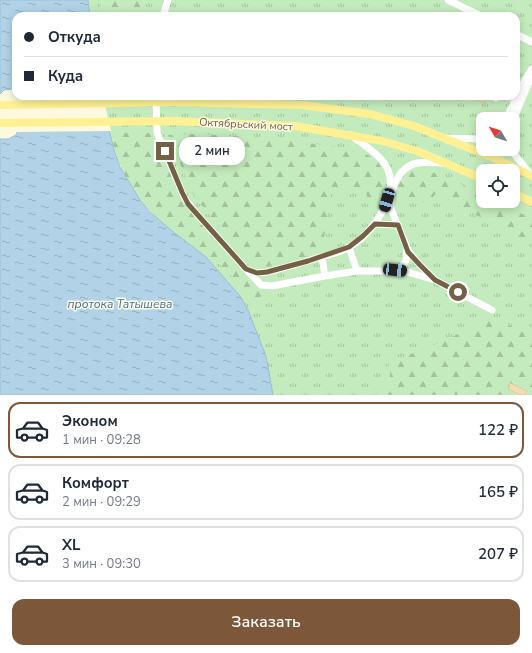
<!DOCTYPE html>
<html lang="ru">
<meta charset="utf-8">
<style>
body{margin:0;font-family:"Nunito Sans",sans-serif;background:#f2f2f3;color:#1f2937;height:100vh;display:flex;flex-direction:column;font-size:15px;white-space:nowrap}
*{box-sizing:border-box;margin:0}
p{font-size:13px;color:#747a83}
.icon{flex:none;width:22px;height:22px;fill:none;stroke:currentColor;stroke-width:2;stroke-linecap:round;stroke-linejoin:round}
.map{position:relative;height:395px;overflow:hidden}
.drawer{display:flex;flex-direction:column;background:#fff;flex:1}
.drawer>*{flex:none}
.hud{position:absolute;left:12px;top:12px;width:508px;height:88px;border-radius:12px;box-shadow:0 2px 10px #0003;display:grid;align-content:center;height:88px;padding:0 12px;background:#fff}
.needle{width:26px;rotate:309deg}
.buttons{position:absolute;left:476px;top:112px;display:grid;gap:8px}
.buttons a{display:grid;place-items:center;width:44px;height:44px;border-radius:8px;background:#fff;box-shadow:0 2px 10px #0003;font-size:20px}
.end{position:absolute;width:18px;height:18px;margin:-9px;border:5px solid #746145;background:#fff;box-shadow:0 0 0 2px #fff}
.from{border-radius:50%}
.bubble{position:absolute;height:28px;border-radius:12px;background:#fff;box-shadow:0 2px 10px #0003;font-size:13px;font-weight:600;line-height:28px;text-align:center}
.car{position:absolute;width:12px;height:24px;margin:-12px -6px;border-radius:5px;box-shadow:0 0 3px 1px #0007;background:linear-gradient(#222 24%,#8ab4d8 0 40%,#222 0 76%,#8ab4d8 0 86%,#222 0)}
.hud b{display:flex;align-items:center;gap:14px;height:38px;font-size:15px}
.hud b+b{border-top:1px solid #e0e1e3}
.hud i{width:10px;height:10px;background:#1f2937}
ul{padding:7px 0 0;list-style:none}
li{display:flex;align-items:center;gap:12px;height:56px;margin:0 8px 6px;padding:0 4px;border:2px solid #e0e1e3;border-radius:12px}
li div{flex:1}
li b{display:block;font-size:15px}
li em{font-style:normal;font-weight:600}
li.on{border-color:#7c573a}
li>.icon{width:36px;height:36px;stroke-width:1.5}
.primary-button{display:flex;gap:8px;margin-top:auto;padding:8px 12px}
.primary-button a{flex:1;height:46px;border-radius:12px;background:#7c573a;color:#fff;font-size:16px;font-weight:600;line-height:46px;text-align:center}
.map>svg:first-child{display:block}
</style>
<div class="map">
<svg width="532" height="395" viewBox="0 0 532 395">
<defs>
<pattern id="grass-tufts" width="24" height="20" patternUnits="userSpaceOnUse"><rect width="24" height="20" fill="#c4ebbd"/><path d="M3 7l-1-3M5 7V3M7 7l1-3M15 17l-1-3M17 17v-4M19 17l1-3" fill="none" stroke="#a4c29b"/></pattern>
<pattern id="forest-firs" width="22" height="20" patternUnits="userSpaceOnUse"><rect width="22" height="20" fill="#c4ebbd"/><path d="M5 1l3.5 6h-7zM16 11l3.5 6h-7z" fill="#a4c29b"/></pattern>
<pattern id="water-ripples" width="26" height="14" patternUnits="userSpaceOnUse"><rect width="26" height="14" fill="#b2d3e7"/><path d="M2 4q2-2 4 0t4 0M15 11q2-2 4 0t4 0" fill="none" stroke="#95afbd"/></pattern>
</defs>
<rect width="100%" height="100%" fill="#fdf9de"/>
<path fill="url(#grass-tufts)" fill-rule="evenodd" d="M88,0H532V395H273L266,356L248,310L240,296L218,272L114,150L101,96H516V16H90ZM483,119H513V149H483ZM483,171H513V201H483Z"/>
<path fill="url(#forest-firs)" d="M101,0H147L143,16H100Z
M110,133H154L179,195L187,206L253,285L257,289L266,292L259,298H251L219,263L211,258L206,257C156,221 124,195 110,133Z
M195,134C240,136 285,139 329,146C343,148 362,150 373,158C387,167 386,186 381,200L367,197L366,192L331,188L322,252L264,267H257L249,263L194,196L168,135Z
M420,169H425L456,182L483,195V201H496L532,219V243L435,194L430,203L394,199C398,182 402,173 420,169Z
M493,317L532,337V395H376L390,377V372L388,367L390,362L437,344Z"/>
<path fill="url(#water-ripples)" stroke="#98bfd9" d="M0,0H88L90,16H16V91L12,89L4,90L0,94Z
M101,96L114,150L120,167L140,200L150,212L172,231L206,257L240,296L248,310L266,356L273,395H0V139H8L16,135L26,109Z"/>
<path fill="#fdf9de" d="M21,96H103L111,131L15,132L24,108Z"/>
<path fill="#f4ddb5" stroke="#e7c894" d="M470,96H487L484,103Z
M510,383L527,391L525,395H521L508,389Z"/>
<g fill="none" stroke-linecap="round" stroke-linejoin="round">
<path stroke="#fff" stroke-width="7" d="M448,0L481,16
M163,16L168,0
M516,34L532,42
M156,96L157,133L184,197L195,212L246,269L261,285L272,286L325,276L357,271H404L435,280L492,310
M496,98L497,96
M506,119L526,78L532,69
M513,120L532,75
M445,138L483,139
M510,149L531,175
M375,224L398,225
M349,247L357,271
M322,257L325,276
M248,270L257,273L267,272C284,268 301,263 317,258C328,255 340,253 349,247C372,235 400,194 387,168C380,154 363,145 351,135
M395,270L400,269L406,261L407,249
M433,278L420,265L409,252L391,209C389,191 398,167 417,163C425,162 435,163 443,163"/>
<path stroke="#fff193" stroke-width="8" d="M0,105L174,102L302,105L370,114L414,126L494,158L532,176
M0,123L174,121L295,126L382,141L417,151L483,179
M513,193L532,202"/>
</g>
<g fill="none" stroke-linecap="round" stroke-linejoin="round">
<path stroke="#746145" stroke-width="5" d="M165,151L182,192L188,204L246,269L257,273L267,272L308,261L349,247L363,236L375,224L398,225L408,252L420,265L435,280L458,292"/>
</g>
<g text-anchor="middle" stroke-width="3" stroke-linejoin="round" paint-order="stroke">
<g font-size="11" fill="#746145" stroke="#fffbe5">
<text transform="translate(246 124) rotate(3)" y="4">Октябрьский мост</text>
</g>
<g font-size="12" font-style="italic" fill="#437597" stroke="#fffbe5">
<text x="120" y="308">протока Татышева</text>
</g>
</g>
</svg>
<div class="buttons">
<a><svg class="needle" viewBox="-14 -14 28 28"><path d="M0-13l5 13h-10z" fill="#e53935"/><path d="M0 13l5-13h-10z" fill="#747a83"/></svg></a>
<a><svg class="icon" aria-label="locate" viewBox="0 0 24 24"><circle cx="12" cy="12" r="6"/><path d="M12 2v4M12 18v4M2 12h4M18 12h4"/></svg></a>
</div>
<i class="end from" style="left:458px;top:292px"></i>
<i class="end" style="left:165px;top:151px"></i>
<div class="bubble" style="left:179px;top:137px;width:66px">2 мин</div>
<i class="car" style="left:387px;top:200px;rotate:196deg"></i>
<i class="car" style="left:395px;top:270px;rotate:96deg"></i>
<div class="hud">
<b><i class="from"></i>Откуда</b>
<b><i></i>Куда</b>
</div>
</div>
<section class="drawer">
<ul>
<li class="on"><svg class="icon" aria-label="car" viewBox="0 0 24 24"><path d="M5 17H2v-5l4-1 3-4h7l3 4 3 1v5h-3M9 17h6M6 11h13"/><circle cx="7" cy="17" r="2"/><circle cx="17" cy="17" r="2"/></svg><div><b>Эконом</b><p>1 мин · 09:28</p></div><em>122 ₽</em></li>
<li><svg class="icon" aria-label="car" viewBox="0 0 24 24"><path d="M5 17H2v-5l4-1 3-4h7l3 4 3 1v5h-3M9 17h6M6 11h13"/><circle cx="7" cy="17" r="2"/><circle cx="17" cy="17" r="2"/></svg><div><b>Комфорт</b><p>2 мин · 09:29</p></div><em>165 ₽</em></li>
<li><svg class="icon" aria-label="car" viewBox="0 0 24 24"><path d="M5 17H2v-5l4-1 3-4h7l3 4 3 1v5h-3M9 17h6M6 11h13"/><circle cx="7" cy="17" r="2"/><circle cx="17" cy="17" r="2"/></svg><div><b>XL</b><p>3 мин · 09:30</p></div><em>207 ₽</em></li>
</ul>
<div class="primary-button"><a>Заказать</a></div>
</section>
